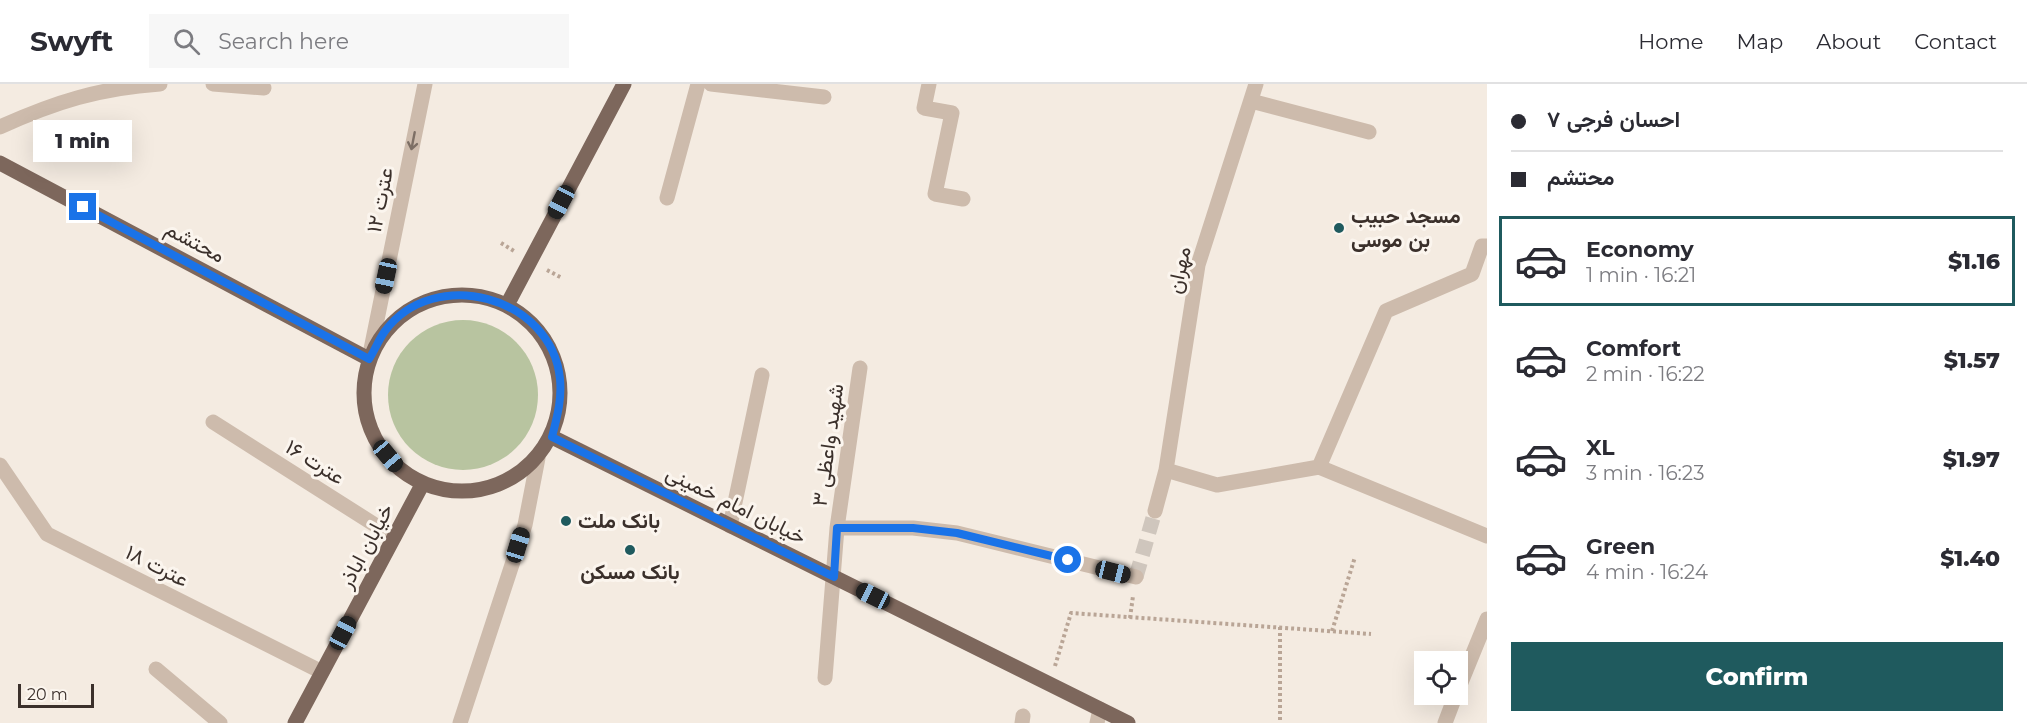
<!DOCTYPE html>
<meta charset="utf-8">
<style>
body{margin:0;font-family:Montserrat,Vazirmatn,sans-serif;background:#f7f7f7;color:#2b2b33;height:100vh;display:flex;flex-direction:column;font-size:22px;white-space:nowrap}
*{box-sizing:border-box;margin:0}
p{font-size:20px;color:#7c7c81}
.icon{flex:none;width:33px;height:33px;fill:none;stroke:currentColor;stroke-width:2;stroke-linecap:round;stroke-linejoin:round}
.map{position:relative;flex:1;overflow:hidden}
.drawer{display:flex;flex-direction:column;background:#fff;width:540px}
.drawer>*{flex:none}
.banner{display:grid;align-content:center;height:132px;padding:0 24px;background:#fff}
.controls{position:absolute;left:1414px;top:567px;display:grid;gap:12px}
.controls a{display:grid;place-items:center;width:54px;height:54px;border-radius:0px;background:#fff;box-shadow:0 6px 24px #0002;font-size:30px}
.scale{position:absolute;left:18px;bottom:15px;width:76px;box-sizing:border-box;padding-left:6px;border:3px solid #3b302b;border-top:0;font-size:16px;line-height:21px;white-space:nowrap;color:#3b302b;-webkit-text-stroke:4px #fbf5ee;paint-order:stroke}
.end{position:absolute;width:27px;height:27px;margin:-14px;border:8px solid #1a73e8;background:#fff;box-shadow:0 0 0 3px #fff}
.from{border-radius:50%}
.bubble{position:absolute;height:42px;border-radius:0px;background:#fff;box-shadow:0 6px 24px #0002;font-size:20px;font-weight:800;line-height:42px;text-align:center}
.car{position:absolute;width:18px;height:36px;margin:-18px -9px;border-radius:8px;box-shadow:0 0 4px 2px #0007;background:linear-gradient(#222 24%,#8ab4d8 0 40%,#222 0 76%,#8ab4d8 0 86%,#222 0)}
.banner b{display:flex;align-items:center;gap:21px;height:57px;font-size:22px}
.banner b+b{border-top:2px solid #e1e1e2}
.banner i{width:15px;height:15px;background:#2b2b33}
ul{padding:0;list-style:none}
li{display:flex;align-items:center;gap:18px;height:90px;margin:0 12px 9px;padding:0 12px;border:3px solid transparent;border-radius:0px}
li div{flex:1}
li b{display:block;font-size:22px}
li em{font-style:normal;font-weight:800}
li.on{border-color:#1f5a5e}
li>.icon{width:54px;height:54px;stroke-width:1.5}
.action{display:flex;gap:12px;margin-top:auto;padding:12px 24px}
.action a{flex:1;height:69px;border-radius:0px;background:#1f5a5e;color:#fff;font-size:24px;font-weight:800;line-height:69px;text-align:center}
header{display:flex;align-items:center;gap:36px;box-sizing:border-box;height:84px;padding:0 30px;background:#fff;border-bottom:2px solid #e1e1e2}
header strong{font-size:28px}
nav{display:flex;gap:33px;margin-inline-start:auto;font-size:21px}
.search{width:420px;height:54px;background:#f7f7f7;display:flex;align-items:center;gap:15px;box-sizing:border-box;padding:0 21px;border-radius:0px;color:#7c7c81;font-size:22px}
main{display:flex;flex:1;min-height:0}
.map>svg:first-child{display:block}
</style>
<header>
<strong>Swyft</strong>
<div class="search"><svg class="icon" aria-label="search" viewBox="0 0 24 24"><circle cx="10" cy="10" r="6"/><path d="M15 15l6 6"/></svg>Search here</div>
<nav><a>Home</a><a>Map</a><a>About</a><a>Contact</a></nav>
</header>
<main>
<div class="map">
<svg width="1487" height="639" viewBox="0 0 1487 639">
<rect width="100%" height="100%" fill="#f4ebe1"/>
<path fill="#b8c4a0" d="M388 311a75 75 0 1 1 150 0a75 75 0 1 1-150 0Z"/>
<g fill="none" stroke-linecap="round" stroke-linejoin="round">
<path stroke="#cfc6bd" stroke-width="15" stroke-dasharray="15 8" stroke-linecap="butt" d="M1136,493L1155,427"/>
<path stroke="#b9a596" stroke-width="4" stroke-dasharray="3 3" stroke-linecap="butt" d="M501,159L514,167
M547,186L562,194
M1130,534L1133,512
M1280,543V639
M1332,547L1355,473
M1055,582L1071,529L1371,550"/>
<path stroke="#cdbbac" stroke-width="15" d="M213,0L264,4
M711,0L824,13
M929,0L924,24L952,29L935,110L963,115
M1251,17L1369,48
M0,43C55,18 100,4 160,0
M667,114L698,0
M369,275L425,0
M213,338L394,453
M0,381L47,450L322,588
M1319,383L1386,227L1472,190L1482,162H1487
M1319,383L1487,452
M1166,386L1217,401L1319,383
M1155,427L1166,386L1198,181L1256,0
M730,442L762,291
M837,444H913L957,449L1136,493
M156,585L220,639
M825,594L837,444L860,284
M1458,606L1487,535
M460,639L525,441L538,374
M1022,639L1023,632
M1097,639L1100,625
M1445,639L1456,610"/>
<path stroke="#7d675c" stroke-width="15" d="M0,79L369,275
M364 309a98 98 0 1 1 196 0a98 98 0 1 1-196 0Z
M507,221L624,0
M552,353L1128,639
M295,639L423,399"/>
</g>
<defs><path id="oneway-shaft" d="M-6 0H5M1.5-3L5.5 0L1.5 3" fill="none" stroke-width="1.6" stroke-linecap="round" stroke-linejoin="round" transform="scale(1.5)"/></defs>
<use stroke="#7d6f65" href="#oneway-shaft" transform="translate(413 57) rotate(101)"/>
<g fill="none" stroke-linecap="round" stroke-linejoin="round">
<path stroke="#1a73e8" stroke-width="8" d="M83,123L369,275C375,266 379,255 385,247C434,181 552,212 560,295C562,316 557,333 552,353L834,493L837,444H913L957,449L1068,476"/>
</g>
<g fill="#1f5a5e" stroke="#fbf5ee" stroke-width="2">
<circle cx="1339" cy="144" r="6"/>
<circle cx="566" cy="437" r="6"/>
<circle cx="630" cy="466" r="6"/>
</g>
<g text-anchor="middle" stroke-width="6" stroke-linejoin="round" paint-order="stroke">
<g font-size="21" fill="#3b302b" stroke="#fbf5ee">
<text transform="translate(380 116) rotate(-79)" y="7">عترت ۱۲</text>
<text transform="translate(195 158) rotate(28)" y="7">محتشم</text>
<text transform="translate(1179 186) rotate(-78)" y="7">مهران</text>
<text transform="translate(828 361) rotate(-82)" y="7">شهید واعظی ۳</text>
<text transform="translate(315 378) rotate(32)" y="7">عترت ۱۶</text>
<text transform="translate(736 421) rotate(26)" y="7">خیابان امام خمینی</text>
<text transform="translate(366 462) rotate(-62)" y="7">خیابان اباذر</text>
<text transform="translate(157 482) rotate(27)" y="7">عترت ۱۸</text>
</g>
<g font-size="21" font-weight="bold" fill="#3b302b" stroke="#fbf5ee" text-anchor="start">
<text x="1351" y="139">مسجد حبیب<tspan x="1351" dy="24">بن موسی</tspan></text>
<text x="578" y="444">بانک ملت</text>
<text x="630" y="495" text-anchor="middle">بانک مسکن</text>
</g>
</g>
</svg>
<div class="controls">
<a><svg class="icon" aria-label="locate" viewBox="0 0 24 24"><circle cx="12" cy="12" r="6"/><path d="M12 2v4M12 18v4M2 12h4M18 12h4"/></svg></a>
</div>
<div class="scale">20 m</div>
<i class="end from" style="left:1068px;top:476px"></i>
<i class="end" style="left:83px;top:123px"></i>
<div class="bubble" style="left:33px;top:36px;width:99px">1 min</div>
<i class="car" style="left:561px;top:118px;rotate:208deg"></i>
<i class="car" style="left:386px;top:192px;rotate:192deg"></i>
<i class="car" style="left:388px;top:372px;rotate:140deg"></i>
<i class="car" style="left:518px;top:461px;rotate:17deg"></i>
<i class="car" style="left:1113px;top:488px;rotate:104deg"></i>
<i class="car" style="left:873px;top:512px;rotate:296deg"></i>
<i class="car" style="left:343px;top:549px;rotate:28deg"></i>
</div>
<section class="drawer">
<div class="banner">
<b><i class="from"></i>احسان فرجی ۷</b>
<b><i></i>محتشم</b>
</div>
<ul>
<li class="on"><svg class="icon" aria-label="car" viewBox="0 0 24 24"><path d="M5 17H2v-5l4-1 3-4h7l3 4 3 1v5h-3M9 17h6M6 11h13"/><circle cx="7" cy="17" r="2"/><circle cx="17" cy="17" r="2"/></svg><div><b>Economy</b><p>1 min · 16:21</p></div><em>$1.16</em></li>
<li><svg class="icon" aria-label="car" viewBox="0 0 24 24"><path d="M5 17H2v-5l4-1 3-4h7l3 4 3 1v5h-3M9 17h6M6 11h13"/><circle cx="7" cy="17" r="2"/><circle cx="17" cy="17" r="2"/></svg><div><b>Comfort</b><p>2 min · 16:22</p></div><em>$1.57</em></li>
<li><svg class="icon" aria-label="car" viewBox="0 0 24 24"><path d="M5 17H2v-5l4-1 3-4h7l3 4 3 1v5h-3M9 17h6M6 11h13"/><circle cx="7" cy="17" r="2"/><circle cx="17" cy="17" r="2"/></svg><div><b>XL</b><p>3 min · 16:23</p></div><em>$1.97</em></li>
<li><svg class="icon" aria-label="car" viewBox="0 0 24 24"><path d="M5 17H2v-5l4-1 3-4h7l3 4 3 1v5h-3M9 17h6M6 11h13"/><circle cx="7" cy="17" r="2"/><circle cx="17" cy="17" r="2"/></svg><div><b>Green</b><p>4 min · 16:24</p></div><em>$1.40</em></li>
</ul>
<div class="action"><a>Confirm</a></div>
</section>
</main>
